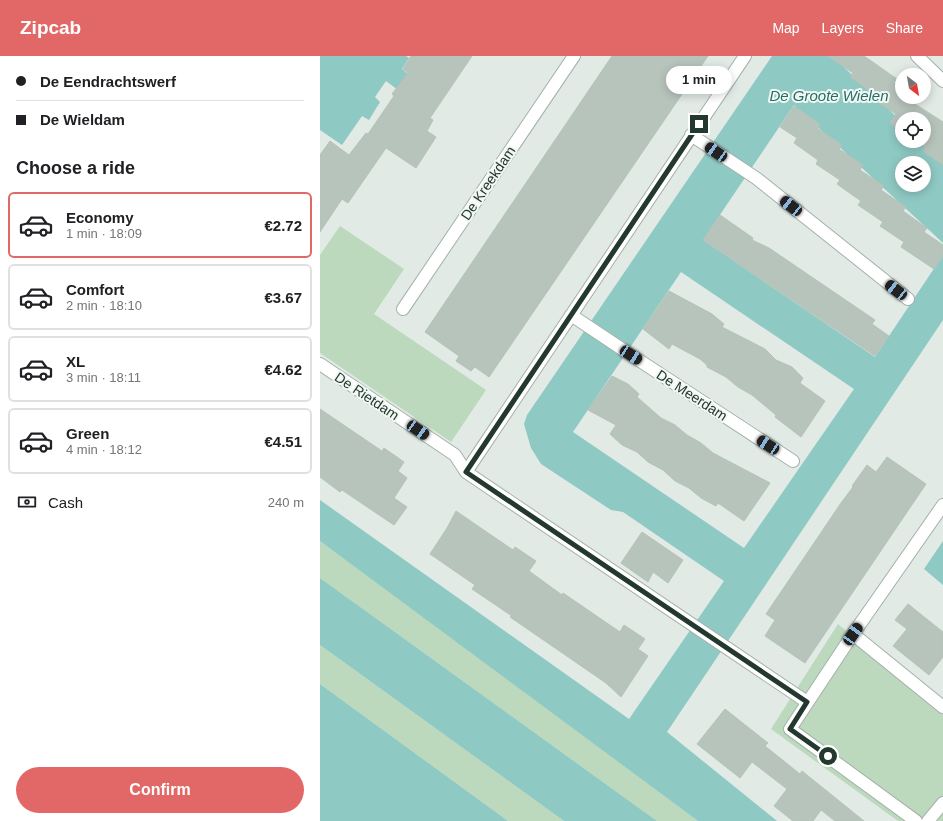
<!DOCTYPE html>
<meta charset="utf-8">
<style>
body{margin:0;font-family:Helvetica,sans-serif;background:#f2f2f2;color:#202124;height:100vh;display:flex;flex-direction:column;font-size:15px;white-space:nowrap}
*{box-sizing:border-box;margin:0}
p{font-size:13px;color:#757577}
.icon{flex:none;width:22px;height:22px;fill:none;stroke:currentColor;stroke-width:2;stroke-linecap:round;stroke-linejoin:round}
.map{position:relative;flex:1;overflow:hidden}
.sheet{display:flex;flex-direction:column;background:#fff;width:320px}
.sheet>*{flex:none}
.banner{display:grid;align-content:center;height:88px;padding:0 16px;background:#fff}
.needle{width:26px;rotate:149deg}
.buttons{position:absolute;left:575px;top:12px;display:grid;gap:8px}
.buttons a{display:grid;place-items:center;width:36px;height:36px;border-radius:50%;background:#fff;box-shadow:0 2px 10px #0003;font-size:20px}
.end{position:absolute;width:18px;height:18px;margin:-9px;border:5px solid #23382e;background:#fff;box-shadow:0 0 0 2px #fff}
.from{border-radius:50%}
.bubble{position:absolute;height:28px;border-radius:14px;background:#fff;box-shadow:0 2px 10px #0003;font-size:13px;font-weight:700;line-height:28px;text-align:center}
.car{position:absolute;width:12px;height:24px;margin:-12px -6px;border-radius:5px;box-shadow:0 0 3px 1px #0007;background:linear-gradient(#222 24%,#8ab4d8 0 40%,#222 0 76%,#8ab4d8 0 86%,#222 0)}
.banner b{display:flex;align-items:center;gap:14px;height:38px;font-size:15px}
.banner b+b{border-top:1px solid #e0e0e0}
.banner i{width:10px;height:10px;background:#202124}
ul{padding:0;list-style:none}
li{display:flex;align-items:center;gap:12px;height:66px;margin:0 8px 6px;padding:0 8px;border:2px solid #e0e0e0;border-radius:6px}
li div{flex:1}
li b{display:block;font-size:15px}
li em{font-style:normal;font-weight:700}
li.on{border-color:#e26867}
li>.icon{width:36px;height:36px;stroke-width:1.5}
h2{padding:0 16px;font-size:18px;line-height:48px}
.pay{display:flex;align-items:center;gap:10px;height:44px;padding:0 16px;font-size:15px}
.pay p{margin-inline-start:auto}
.button{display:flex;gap:8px;margin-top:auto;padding:8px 16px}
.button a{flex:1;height:46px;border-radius:24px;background:#e26867;color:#fff;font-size:16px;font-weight:700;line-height:46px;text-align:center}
header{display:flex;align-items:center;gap:24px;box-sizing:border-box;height:56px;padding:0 20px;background:#e26867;color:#fff}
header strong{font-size:19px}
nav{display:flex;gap:22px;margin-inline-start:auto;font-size:14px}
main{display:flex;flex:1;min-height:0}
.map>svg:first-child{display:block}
</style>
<header>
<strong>Zipcab</strong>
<nav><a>Map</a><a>Layers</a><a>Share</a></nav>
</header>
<main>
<section class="sheet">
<div class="banner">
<b><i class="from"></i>De Eendrachtswerf</b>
<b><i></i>De Wieldam</b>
</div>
<h2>Choose a ride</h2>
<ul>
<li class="on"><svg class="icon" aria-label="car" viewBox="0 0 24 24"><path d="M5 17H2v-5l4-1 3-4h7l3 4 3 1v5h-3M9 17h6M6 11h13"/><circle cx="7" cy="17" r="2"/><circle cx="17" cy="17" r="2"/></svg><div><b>Economy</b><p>1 min · 18:09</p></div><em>€2.72</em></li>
<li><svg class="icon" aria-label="car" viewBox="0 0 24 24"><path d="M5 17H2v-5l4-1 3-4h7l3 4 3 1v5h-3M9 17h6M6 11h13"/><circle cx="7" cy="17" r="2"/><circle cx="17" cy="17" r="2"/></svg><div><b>Comfort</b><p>2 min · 18:10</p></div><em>€3.67</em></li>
<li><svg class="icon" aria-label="car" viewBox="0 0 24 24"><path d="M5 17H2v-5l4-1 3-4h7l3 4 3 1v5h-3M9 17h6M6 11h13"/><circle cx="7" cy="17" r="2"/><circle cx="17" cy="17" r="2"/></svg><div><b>XL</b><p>3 min · 18:11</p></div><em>€4.62</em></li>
<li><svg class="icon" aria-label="car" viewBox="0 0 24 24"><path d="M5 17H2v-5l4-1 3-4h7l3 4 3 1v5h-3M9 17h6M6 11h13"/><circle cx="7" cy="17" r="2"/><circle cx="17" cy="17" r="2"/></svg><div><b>Green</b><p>4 min · 18:12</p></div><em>€4.51</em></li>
</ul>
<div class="pay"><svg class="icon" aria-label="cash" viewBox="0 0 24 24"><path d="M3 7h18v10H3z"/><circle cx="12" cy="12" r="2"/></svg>Cash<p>240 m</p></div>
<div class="button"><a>Confirm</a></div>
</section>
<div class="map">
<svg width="623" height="765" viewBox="0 0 623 765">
<rect width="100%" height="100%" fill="#e1eae4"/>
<path fill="#bcd9bd" d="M20,170L84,213L54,258L166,334L131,386L0,297V199Z
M0,485L51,522L378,765H337L0,522Z
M518,568L623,657V765H578L451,673Z
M0,589L244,765H188L0,628Z"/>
<path fill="#8fc9c4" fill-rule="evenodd" d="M0,0H86L89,2L82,13L89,19L78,34L66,25L55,41L60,46L49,64L42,60L22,89L0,74Z
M452,0H512L582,66V85H602L623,105V187L474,49L383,184L555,301L623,199V264L347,676L457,765H378L0,485V444L309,663L404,525L303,456L291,454L221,408L211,392L204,368L207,359ZM582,107H604V129H582ZM361,216L534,333L424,492L253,376Z
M623,485V529L604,513Z
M0,522L337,765H244L0,589Z
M0,628L188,765H0Z"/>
<path fill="#b7c4bc" stroke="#b4c3b9" d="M91,0H152L110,62L113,64L107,75L116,81L96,112L66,92L28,147L22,143L0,176V99L10,85L29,99L46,77L48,78L74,40L72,38L88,17L83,13Z
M292,0H388L169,321L155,311L151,315L136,305L139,300L105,276Z
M508,0H544L577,23L574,27L582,32V41H595L598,43L595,48L623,66V109L604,96V90L596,85H604V63H582V76L570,67L576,58L551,42L554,38L530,21L533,17Z
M474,50L500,68L497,72L521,88L519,93L543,109L540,114L564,130L561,134L586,151L583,155L607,172L604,176L623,189V200L614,213L581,191L584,186L560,170L563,166L538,149L541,145L517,128L520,124L496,108L498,104L474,87L477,82L460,71Z
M400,159L433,182L432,184L449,192L555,264L552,268L569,280L555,300L383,184Z
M349,235L392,258L404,268L402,271L445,293L456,304L472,311L483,322L480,327L505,345L481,381L455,361L456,359L432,339L418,331L406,321L387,311V309L380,303L352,288L349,293L323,273Z
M292,320L308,328L319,338L317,341L341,362L355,369L367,379L381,387L393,397L450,427L424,465L398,447L396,450L381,442L369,432L355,425L343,414L328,406L317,396L302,389L290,378L296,369L268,354Z
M0,353L62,395L64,392L84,406L78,415L87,422L74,442L87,451L74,469L22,434L20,436L0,421Z
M567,401L606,428L485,607L445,580L455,564L446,558L521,447L533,431L532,430L547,409L556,416Z
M136,455L193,494L195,491L216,505L209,515L242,539L243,537L300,576L304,569L325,583L318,593L328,600L301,641L286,627L190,561L192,560L152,533L155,529L110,498L127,472Z
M322,476L363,504L348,527L333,516L328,526L301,507Z
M588,548L623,576V601L609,619L573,590L587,573L575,564Z
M405,653L448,687L445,690L480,718L482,715L544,765H515L501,754L493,765H473L454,750L467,733L432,706L420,722L377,688Z"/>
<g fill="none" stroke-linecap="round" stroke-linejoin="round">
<defs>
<path id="street" d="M597,0L623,25
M371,79L436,122L588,243
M83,253L254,0
M251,259L311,299L473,405
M0,308L135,399L146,416L487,646
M146,416L425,0
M533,578L623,651
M596,765L470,673L533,578L623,449
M608,765L623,747"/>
</defs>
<use href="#street" stroke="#a4b1aa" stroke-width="14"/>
<use href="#street" stroke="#fff" stroke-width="12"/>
</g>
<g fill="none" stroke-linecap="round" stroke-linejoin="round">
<path stroke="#23382e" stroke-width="5" d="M379,68L146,416L487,646L470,673L508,700"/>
</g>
<g text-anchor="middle" stroke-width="4" stroke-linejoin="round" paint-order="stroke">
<g font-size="14" fill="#23382e" stroke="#f1f7f2">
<text transform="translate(168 127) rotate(-56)" y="5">De Kreekdam</text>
<text transform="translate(372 339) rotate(33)" y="5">De Meerdam</text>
<text transform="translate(47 340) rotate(34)" y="5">De Rietdam</text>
</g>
<g font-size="15" font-style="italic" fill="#246d68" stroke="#f1f7f2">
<text x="509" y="45">De Groote Wielen</text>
</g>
</g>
</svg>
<div class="buttons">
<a><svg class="needle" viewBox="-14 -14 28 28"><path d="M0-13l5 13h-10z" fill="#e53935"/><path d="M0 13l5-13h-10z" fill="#757577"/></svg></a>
<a><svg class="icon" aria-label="locate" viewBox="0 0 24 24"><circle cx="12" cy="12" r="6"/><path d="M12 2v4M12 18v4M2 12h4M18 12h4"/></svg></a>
<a><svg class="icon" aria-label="layers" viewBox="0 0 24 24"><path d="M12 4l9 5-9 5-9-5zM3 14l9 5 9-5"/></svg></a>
</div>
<i class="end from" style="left:508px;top:700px"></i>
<i class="end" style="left:379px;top:68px"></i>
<div class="bubble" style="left:346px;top:10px;width:66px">1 min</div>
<i class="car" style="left:396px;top:96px;rotate:304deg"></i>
<i class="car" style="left:471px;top:150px;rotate:308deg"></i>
<i class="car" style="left:576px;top:234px;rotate:308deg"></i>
<i class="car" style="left:311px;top:299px;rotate:123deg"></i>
<i class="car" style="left:98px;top:374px;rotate:124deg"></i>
<i class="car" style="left:448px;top:389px;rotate:303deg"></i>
<i class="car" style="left:533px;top:578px;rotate:35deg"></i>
</div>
</main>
